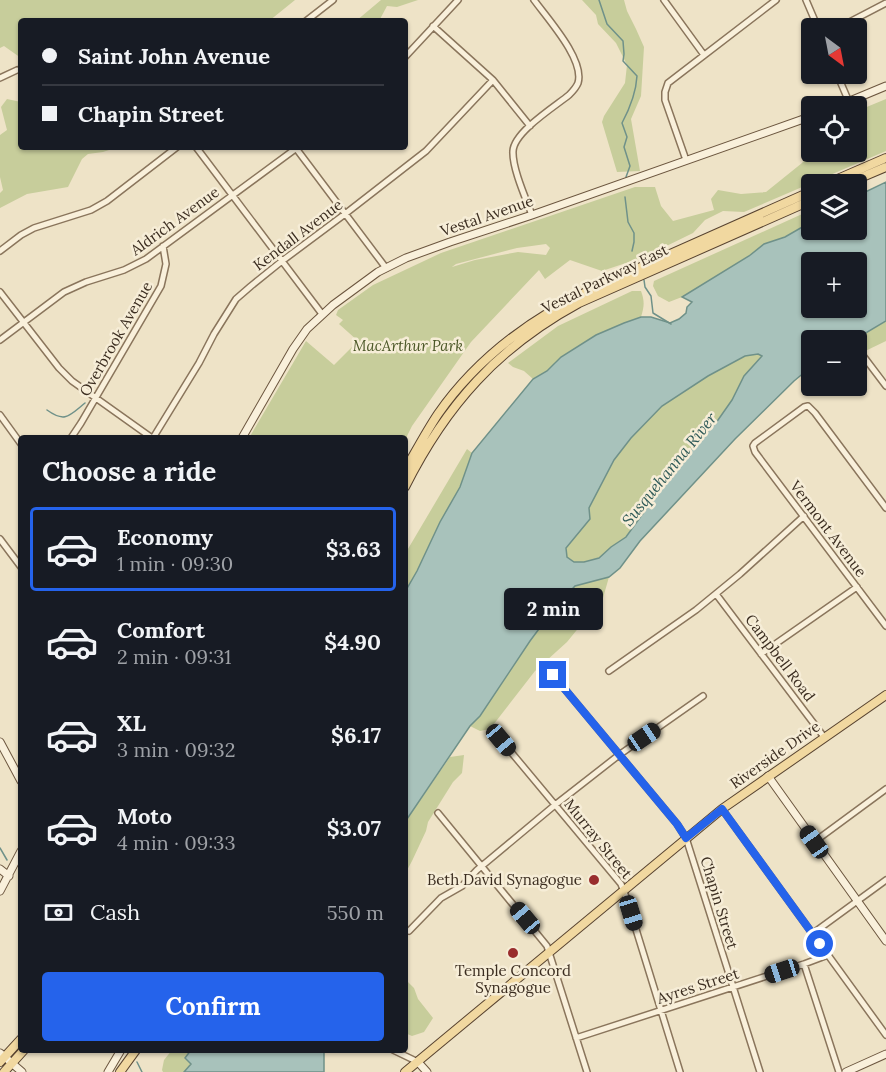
<!DOCTYPE html>
<meta charset="utf-8">
<style>
body{margin:0;font-family:Lora,serif;background:#242831;color:#f1f3f6;height:100vh;display:flex;flex-direction:column;font-size:22px;white-space:nowrap}
*{box-sizing:border-box;margin:0}
p{font-size:20px;color:#9ea1a6}
.icon{flex:none;width:33px;height:33px;fill:none;stroke:currentColor;stroke-width:2;stroke-linecap:round;stroke-linejoin:round}
.map{position:relative;flex:1;overflow:hidden}
.sheet{position:absolute;left:18px;top:435px;width:390px;height:618px;display:flex;flex-direction:column;background:#171b24;border-radius:6px;box-shadow:0 2px 4px #0004}
.sheet>*{flex:none}
.guide{position:absolute;left:18px;top:18px;width:390px;height:132px;border-radius:6px;box-shadow:0 2px 4px #0004;display:grid;align-content:center;height:132px;padding:0 24px;background:#171b24}
.needle{width:39px;rotate:148deg}
.fabs{position:absolute;left:801px;top:18px;display:grid;gap:12px}
.fabs a{display:grid;place-items:center;width:66px;height:66px;border-radius:6px;background:#171b24;box-shadow:0 2px 4px #0004;font-size:30px}
.end{position:absolute;width:27px;height:27px;margin:-14px;border:8px solid #2563eb;background:#fff;box-shadow:0 0 0 3px #fff}
.from{border-radius:50%}
.bubble{position:absolute;height:42px;border-radius:6px;background:#171b24;box-shadow:0 2px 4px #0004;font-size:20px;font-weight:700;line-height:42px;text-align:center}
.car{position:absolute;width:18px;height:36px;margin:-18px -9px;border-radius:8px;box-shadow:0 0 4px 2px #0007;background:linear-gradient(#222 24%,#8ab4d8 0 40%,#222 0 76%,#8ab4d8 0 86%,#222 0)}
.guide b{display:flex;align-items:center;gap:21px;height:57px;font-size:22px}
.guide b+b{border-top:2px solid #363941}
.guide i{width:15px;height:15px;background:#f1f3f6}
ul{padding:0;list-style:none}
li{display:flex;align-items:center;gap:18px;height:84px;margin:0 12px 9px;padding:0 12px;border:3px solid transparent;border-radius:6px}
li div{flex:1}
li b{display:block;font-size:22px}
li em{font-style:normal;font-weight:700}
li.selected{border-color:#2563eb}
li>.icon{width:54px;height:54px;stroke-width:1.5}
h2{padding:0 24px;font-size:27px;line-height:72px}
.pay{display:flex;align-items:center;gap:15px;height:66px;padding:0 24px;font-size:22px}
.pay p{margin-inline-start:auto}
.primary-button{display:flex;gap:12px;margin-top:auto;padding:12px 24px}
.primary-button a{flex:1;height:69px;border-radius:6px;background:#2563eb;color:#fff;font-size:24px;font-weight:700;line-height:69px;text-align:center}
.map>svg:first-child{display:block}
</style>
<div class="map">
<svg width="886" height="1072" viewBox="0 0 886 1072">
<rect width="100%" height="100%" fill="#eee3c7"/>
<path fill="#c7cd9b" fill-rule="evenodd" d="M0,0H295L269,21H21V58L4,46L0,48Z
M381,0H418L397,7L387,6L379,21H356Z
M582,0H624L627,11L636,29L644,47L641,96L631,119L640,171L617,172L602,122L604,116L625,83L627,65L616,43L598,24L596,15Z
M7,99L21,102V147H118L103,152L88,154L82,159L68,187L27,194L0,208V193L3,190L0,177V135L7,130L1,107Z
M886,99V151L744,212L723,211L705,220L693,233L644,257L602,271L570,260L545,279L539,270L471,342L412,426L405,440V438H249L306,341L334,365L358,341L339,324L343,320L336,315L338,310L373,285L441,253L635,187H655L661,206L673,221L714,210L711,199L718,190L741,194L766,192L802,163L812,152H856L857,111ZM546,244L550,248L546,255L518,252L475,260L452,267L456,264L517,248Z
M811,210V222L785,237L764,244L749,256L682,297L669,302L658,296L653,286L654,281Z
M632,291H641C645,302 644,307 641,317L624,323L596,335L561,357L547,371L533,379L524,371L513,367L508,363L558,326Z
M886,321V341L857,355L856,340H854Z
M758,354L763,355L756,362L736,391L732,400L718,420L690,451L670,476L626,537L611,547L599,558L584,562H574L567,557L565,548L574,536L614,460L631,438L662,406L708,376L745,355Z
M467,449L472,453L460,487L440,522L417,571L405,592V554Z
M609,577L603,598L567,642L535,671L490,729L480,731L470,726L480,716L530,641L553,610L575,586Z
M464,755L462,773L453,782L428,822L426,831L412,861L405,874V822L450,757Z
M405,979L414,988L418,999L433,1018L424,1032L412,1036L405,1033Z
M172,1050H191L186,1058L191,1064L184,1072H163L162,1070L164,1060Z"/>
<path fill="#a8c2bb" stroke="#6f9189" stroke-width="1.5" fill-rule="evenodd" d="M886,182V321L854,340H812L811,367L794,381L735,439L640,541L620,568L609,577L575,586L553,610L530,641L480,716L470,726L405,822V592L417,571L440,522L460,487L472,453L533,379L547,371L561,357L596,335L624,323L641,317H651L670,323L679,319L686,313L687,307L692,302L682,297L749,256L764,244L785,237L811,222L812,230H856L857,196ZM856,262V308H812V262ZM758,354L762,356L744,376L732,400L718,420L690,451L670,476L626,537L611,547L599,558L584,562H574L567,557L566,548L590,519L589,508L614,460L631,438L662,406L708,376L745,356Z
M191,1050H324V1072H184L191,1064L185,1058Z"/>
<g fill="none" stroke-linecap="round" stroke-linejoin="round">
<path stroke="#6f9189" stroke-width="1.5" d="M599,0L607,24L623,41L624,54L623,61L637,76C636,94 630,108 622,123L627,137L624,147L630,166L626,177
M625,197L628,222L634,233V242L632,251
M644,280L645,287L651,296L653,313L671,324
M47,410C65,423 69,416 85,403
M0,848L7,860
M137,1062L142,1072"/>
<defs>
<path id="street" d="M664,0L704,55
M806,0L818,28
M306,21L333,0
M433,26L493,80L530,126
M838,28L886,3
M405,57L458,0
M837,74L849,102
M0,78L17,70
M196,147L322,314
M295,147L386,268
M686,160L665,100V92L668,83L776,0
M532,215C526,199 512,168 513,151C514,132 554,107 569,95C573,91 576,88 578,83C585,60 548,19 534,0
M0,251L21,235L34,228L91,210L107,201L177,147
M0,292L59,368L72,381L152,438
M0,340L64,292L86,282L124,270L146,259L298,147
M864,357L886,386
M0,415L21,444
M71,438L81,423L161,286L166,264L163,246
M153,438L199,363L214,334L236,299L251,286L282,261L345,214L426,151L493,80
M886,508L815,413L808,406L804,407L755,443L753,446L755,452L886,626
M0,539L21,567
M716,594L824,737
M761,654L857,587
M609,671L696,610L740,574L804,516
M553,675L677,824L686,838L760,1072
M501,740L621,884L626,897L680,1072
M722,809L886,1035
M438,813L547,946L587,1072
M814,842L886,789
M409,931L441,898L462,886L477,870L555,805L619,755L703,696
M812,934L886,880
M804,964L839,1072
M576,1038L804,964L828,955
M393,1050L418,1062"/>
<path id="secondary" d="M838,106L886,86
M242,438L293,349L307,329L333,305L378,272L406,258L450,242L532,215L812,116
M0,742L21,781
M768,776L886,941
M0,869L9,876
M0,891L21,851
M0,1053L22,1072
M418,1062L427,1072
M108,1072L121,1050
M846,1072L886,1054"/>
<path id="primary" d="M826,184L886,158
M846,184L886,167
M405,470C416,451 426,432 438,414C477,358 535,316 596,287L812,191
M405,487C446,405 498,347 579,303L812,200
M0,1062L21,1039
M4,1072L24,1050
M120,1072L136,1050
M405,1072L722,809L886,695"/>
</defs>
<use href="#street" stroke="#8a755c" stroke-width="8"/>
<use href="#secondary" stroke="#6c563f" stroke-width="9"/>
<use href="#primary" stroke="#584330" stroke-width="10"/>
<use href="#street" stroke="#f9f0db" stroke-width="5"/>
<use href="#secondary" stroke="#f9f0db" stroke-width="7"/>
<use href="#primary" stroke="#f1d8a0" stroke-width="8"/>
</g>
<g fill="none" stroke-linecap="round" stroke-linejoin="round">
<path stroke="#2563eb" stroke-width="8" d="M553,675L677,824L686,838L722,809L820,944"/>
</g>
<g fill="#992d2d" stroke="#f6edd7" stroke-width="2">
<circle cx="594" cy="880" r="6"/>
<circle cx="513" cy="953" r="6"/>
</g>
<g text-anchor="middle" stroke-width="5" stroke-linejoin="round" paint-order="stroke">
<g font-size="15" fill="#3b2d20" stroke="#f6edd7">
<text transform="translate(487 216) rotate(-19)" y="5">Vestal Avenue</text>
<text transform="translate(175 221) rotate(-36)" y="5">Aldrich Avenue</text>
<text transform="translate(298 235) rotate(-37)" y="5">Kendall Avenue</text>
<text transform="translate(605 279) rotate(-26)" y="5">Vestal Parkway East</text>
<text transform="translate(116 339) rotate(-60)" y="5">Overbrook Avenue</text>
<text transform="translate(828 529) rotate(53)" y="5">Vermont Avenue</text>
<text transform="translate(780 658) rotate(53)" y="5">Campbell Road</text>
<text transform="translate(775 755) rotate(-35)" y="5">Riverside Drive</text>
<text transform="translate(598 839) rotate(51)" y="5">Murray Street</text>
<text transform="translate(719 903) rotate(73)" y="5">Chapin Street</text>
<text transform="translate(698 986) rotate(-18)" y="5">Ayres Street</text>
</g>
<g font-size="15" font-style="italic" fill="#4b5727" stroke="#f6edd7">
<text x="408" y="351">MacArthur Park</text>
</g>
<g font-size="15" fill="#3b2d20" stroke="#f6edd7" text-anchor="end">
<text x="582" y="885">Beth David Synagogue</text>
<text x="513" y="976" text-anchor="middle">Temple Concord<tspan x="513" dy="17">Synagogue</tspan></text>
</g>
<g font-size="16" font-style="italic" fill="#2f5a58" stroke="#f6edd7">
<text transform="translate(669 469) rotate(-51)" y="6">Susquehanna River</text>
</g>
</g>
</svg>
<div class="fabs">
<a><svg class="needle" viewBox="-14 -14 28 28"><path d="M0-13l5 13h-10z" fill="#e53935"/><path d="M0 13l5-13h-10z" fill="#9ea1a6"/></svg></a>
<a><svg class="icon" aria-label="locate" viewBox="0 0 24 24"><circle cx="12" cy="12" r="6"/><path d="M12 2v4M12 18v4M2 12h4M18 12h4"/></svg></a>
<a><svg class="icon" aria-label="layers" viewBox="0 0 24 24"><path d="M12 4l9 5-9 5-9-5zM3 14l9 5 9-5"/></svg></a>
<a>+</a>
<a>−</a>
</div>
<i class="end from" style="left:820px;top:944px"></i>
<i class="end" style="left:553px;top:675px"></i>
<div class="bubble" style="left:504px;top:588px;width:99px">2 min</div>
<i class="car" style="left:644px;top:737px;rotate:56deg"></i>
<i class="car" style="left:501px;top:740px;rotate:140deg"></i>
<i class="car" style="left:814px;top:842px;rotate:325deg"></i>
<i class="car" style="left:631px;top:913px;rotate:163deg"></i>
<i class="car" style="left:525px;top:918px;rotate:320deg"></i>
<i class="car" style="left:782px;top:971px;rotate:252deg"></i>
<div class="guide">
<b><i class="from"></i>Saint John Avenue</b>
<b><i></i>Chapin Street</b>
</div>
<section class="sheet">
<h2>Choose a ride</h2>
<ul>
<li class="selected"><svg class="icon" aria-label="car" viewBox="0 0 24 24"><path d="M5 17H2v-5l4-1 3-4h7l3 4 3 1v5h-3M9 17h6M6 11h13"/><circle cx="7" cy="17" r="2"/><circle cx="17" cy="17" r="2"/></svg><div><b>Economy</b><p>1 min · 09:30</p></div><em>$3.63</em></li>
<li><svg class="icon" aria-label="car" viewBox="0 0 24 24"><path d="M5 17H2v-5l4-1 3-4h7l3 4 3 1v5h-3M9 17h6M6 11h13"/><circle cx="7" cy="17" r="2"/><circle cx="17" cy="17" r="2"/></svg><div><b>Comfort</b><p>2 min · 09:31</p></div><em>$4.90</em></li>
<li><svg class="icon" aria-label="car" viewBox="0 0 24 24"><path d="M5 17H2v-5l4-1 3-4h7l3 4 3 1v5h-3M9 17h6M6 11h13"/><circle cx="7" cy="17" r="2"/><circle cx="17" cy="17" r="2"/></svg><div><b>XL</b><p>3 min · 09:32</p></div><em>$6.17</em></li>
<li><svg class="icon" aria-label="car" viewBox="0 0 24 24"><path d="M5 17H2v-5l4-1 3-4h7l3 4 3 1v5h-3M9 17h6M6 11h13"/><circle cx="7" cy="17" r="2"/><circle cx="17" cy="17" r="2"/></svg><div><b>Moto</b><p>4 min · 09:33</p></div><em>$3.07</em></li>
</ul>
<div class="pay"><svg class="icon" aria-label="cash" viewBox="0 0 24 24"><path d="M3 7h18v10H3z"/><circle cx="12" cy="12" r="2"/></svg>Cash<p>550 m</p></div>
<div class="primary-button"><a>Confirm</a></div>
</section>
</div>
